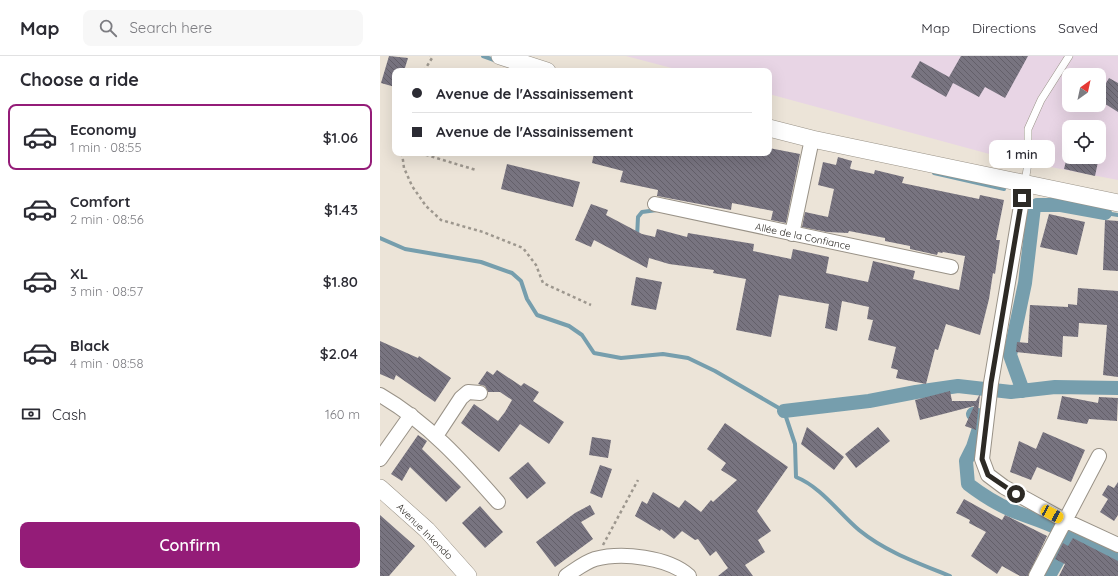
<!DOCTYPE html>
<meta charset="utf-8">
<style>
body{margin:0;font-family:Quicksand,sans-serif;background:#f7f7f7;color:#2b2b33;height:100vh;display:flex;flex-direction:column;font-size:15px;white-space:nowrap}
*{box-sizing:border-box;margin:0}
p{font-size:13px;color:#7c7c81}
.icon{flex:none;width:22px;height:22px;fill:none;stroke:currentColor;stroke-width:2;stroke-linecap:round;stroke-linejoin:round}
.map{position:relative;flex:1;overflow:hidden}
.side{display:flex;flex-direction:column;background:#fff;width:380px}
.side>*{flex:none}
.top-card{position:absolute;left:12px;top:12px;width:380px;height:88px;border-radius:8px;box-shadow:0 4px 16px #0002;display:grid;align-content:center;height:88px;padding:0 20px;background:#fff}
.needle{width:26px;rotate:33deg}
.buttons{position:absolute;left:682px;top:12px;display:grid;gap:8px}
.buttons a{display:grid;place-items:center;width:44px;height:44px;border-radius:8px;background:#fff;box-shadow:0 4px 16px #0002;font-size:20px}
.end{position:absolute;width:18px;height:18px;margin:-9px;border:5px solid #2d2a25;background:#fff;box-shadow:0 0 0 2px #fff}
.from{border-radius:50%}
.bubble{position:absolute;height:28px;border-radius:8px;background:#fff;box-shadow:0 4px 16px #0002;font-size:13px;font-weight:600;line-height:28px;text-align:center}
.car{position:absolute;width:12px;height:24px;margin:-12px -6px;border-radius:5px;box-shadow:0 0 3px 1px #0007;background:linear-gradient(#f5c518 24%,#345 0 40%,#f5c518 0 76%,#345 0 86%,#f5c518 0)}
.top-card b{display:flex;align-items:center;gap:14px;height:38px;font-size:15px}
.top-card b+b{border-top:1px solid #e1e1e2}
.top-card i{width:10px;height:10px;background:#2b2b33}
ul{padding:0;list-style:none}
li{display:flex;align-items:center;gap:12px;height:66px;margin:0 8px 6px;padding:0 12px;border:2px solid transparent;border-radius:8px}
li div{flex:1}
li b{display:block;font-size:15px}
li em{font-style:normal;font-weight:600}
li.current{border-color:#941c78}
li>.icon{width:36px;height:36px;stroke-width:1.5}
h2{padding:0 20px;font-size:18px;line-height:48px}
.pay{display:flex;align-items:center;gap:10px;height:44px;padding:0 20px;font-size:15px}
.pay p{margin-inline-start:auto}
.button{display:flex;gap:8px;margin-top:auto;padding:8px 20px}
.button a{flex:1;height:46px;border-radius:8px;background:#941c78;color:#fff;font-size:16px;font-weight:600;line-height:46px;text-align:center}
header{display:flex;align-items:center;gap:24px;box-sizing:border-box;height:56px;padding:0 20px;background:#fff;border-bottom:1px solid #e1e1e2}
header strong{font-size:19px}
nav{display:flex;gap:22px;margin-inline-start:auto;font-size:14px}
.search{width:280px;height:36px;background:#f7f7f7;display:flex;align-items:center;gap:10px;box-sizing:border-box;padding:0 14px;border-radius:8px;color:#7c7c81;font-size:15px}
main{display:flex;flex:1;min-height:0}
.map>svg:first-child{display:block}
</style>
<header>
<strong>Map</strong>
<div class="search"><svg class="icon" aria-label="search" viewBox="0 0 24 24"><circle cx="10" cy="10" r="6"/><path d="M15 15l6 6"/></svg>Search here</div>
<nav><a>Map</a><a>Directions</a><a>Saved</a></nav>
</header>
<main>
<section class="side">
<h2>Choose a ride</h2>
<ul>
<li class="current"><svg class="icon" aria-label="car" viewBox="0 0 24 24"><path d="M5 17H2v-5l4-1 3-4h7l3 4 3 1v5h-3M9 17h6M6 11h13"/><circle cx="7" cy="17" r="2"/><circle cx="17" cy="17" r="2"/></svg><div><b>Economy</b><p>1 min · 08:55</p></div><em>$1.06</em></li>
<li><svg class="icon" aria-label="car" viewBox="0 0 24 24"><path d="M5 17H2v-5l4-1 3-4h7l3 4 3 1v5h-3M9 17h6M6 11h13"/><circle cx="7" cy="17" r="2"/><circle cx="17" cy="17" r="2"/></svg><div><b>Comfort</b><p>2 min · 08:56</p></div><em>$1.43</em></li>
<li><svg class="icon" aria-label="car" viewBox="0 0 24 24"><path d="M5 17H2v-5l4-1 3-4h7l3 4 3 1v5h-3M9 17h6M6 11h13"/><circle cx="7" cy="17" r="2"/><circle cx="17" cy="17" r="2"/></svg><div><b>XL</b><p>3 min · 08:57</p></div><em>$1.80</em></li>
<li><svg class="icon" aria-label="car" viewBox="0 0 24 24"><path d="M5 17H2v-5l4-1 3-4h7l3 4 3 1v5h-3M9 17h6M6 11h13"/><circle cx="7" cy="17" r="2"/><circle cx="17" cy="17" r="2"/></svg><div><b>Black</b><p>4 min · 08:58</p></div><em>$2.04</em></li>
</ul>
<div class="pay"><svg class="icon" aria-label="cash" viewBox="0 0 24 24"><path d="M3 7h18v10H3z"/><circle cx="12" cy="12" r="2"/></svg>Cash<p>160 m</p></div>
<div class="button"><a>Confirm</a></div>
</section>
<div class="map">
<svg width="738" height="520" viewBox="0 0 738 520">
<defs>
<pattern id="building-back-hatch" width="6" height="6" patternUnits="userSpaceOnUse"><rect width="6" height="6" fill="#787480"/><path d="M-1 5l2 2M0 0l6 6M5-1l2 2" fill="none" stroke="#635f69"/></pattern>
</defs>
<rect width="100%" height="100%" fill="#ece4d8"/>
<path fill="#e8d5e5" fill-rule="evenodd" d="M246,0H738V124L624,102L389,38V15H303ZM689,19H719V49H689ZM689,71H719V101H689Z"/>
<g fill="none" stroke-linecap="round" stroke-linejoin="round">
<path stroke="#769ead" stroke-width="4" d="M103,0L117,5
M554,117L624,133
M725,157L738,159
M257,181L258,161L262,156L277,154
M0,182L25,193L101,206L132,217L141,225L147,243L157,259L189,270L202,279L214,297L241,302L283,298L308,302L335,315L404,355L415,388L416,421C441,431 459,457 479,474C506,496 538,507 570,520"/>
<path stroke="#769ead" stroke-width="14" d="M643,335L630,299L645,227L654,151L657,149H681L725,157
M404,355L489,345L536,336L578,330L631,336L675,331L738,332
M593,358L603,360L593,391L586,405L588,428C601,438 615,447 631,454C645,460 660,464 675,471
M669,520L692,479L738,500"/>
</g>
<path fill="url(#building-back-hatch)" d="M9,0L28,2L24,15H15V31L1,27Z
M581,0H648L625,42L605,31L599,41L573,27L566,41L531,21L540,5L569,21Z
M729,22L738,27V56L719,44V39Z
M389,92L420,98L406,167L391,164L393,155L352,147L351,154L277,140L278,134L240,126L243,115L212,107L214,97H389Z
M458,101L472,105L470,112L471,113L494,118L495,114L524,121L522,127L599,143L600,139L624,144L616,184H620L615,218L613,217L609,243L600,279L566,268L558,294L555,293L546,328L516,322L518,314L511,312L516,291L488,284L493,264L487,263L489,251L462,245L457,275L445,272L449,248L399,239L391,281L356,274L366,223L333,217L334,214L289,208L269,202L267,212L214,184L211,191L195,184L211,148L228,154L226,159L262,178L275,181L277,173L307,181L308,177L374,188L373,195L411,203L413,193L449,201L446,217L488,226L493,205L535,215L533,223L579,234L585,200L563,196L562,197L558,196L557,199L530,193V190L505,185V182L469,175L468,177L447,176L422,171L425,156L448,161L454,133L438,129L443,106L456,109Z
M687,101H719L715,120L684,113Z
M127,108L200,126L193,151L121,133Z
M669,158L705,166L697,199L660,191Z
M725,164L738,165V215L723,214Z
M256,221L282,226L276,254L251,249Z
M698,232L738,235V321L723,319L727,269L699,267L698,281L683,280L682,301L636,296L637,286L648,287L650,249L688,251V248L697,249Z
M0,285L38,302L39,300L71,322L55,346L16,319L14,324L0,318Z
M117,314L141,330L144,327L159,336L153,345L184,366L169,388L140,368L119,396L81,367L94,348L118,365L125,356L132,344L120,336H108L105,330L98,328L107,315L113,319Z
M570,335L572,345H596L600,338L596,374L585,370L594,350L540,364L535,344Z
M682,340L718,347L719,341L738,342L737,365L709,363L707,368L677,363Z
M345,367L408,411L377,455L391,475L378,484L385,496L365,509L373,520H338L348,512L336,495L330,500L318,483L315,484L302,475L294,483L281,473L280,475L255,460L262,445L267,448L273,436L299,452L305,444L321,456L331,444L333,446L357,424L341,414L346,407L327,393Z
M427,371L464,401L454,414L421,388Z
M498,371L510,385L476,412L465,398Z
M663,376L705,394L691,426L657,411L651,424L630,416L639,385L656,393Z
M38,379L47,385L42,393L81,431L66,446L30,411L22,425L11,418Z
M212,381L231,384L228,402L209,399Z
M148,406L166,427L147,443L129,422Z
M220,409L232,413L222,442L210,437Z
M738,426V459L734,465L720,456L728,443L722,439L728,429L734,432Z
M584,443L622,464L625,459L667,480L648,520H640L622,510L617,518L591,500L606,476L589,467L590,464L576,457Z
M210,449L215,458L201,466L213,483L175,511L156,486L195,457Z
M100,450L123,476L105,492L82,467Z
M0,459L35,490L9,520H0Z
M693,482L738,505V520H679L685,508L675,503L683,487L688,490Z"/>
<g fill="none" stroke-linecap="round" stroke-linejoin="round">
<defs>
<path id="service" d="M645,126L648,107V73L661,44L689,0"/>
<path id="minor" d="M645,126L611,327L602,403L608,419L624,431L684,464L738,489
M275,148L571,211
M412,178L432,83
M0,339C47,366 83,406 118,446
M56,380L81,342L88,336L100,337
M0,403L31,359
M186,520C195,514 205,506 215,503C242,496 288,501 309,520
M656,520L719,400"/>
<path id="tertiary" d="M120,0L167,15
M389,72L432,83L738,147
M0,432L47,474L88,520"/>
</defs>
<use href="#service" stroke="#999287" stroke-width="8"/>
<use href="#minor" stroke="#999287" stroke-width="16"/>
<use href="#tertiary" stroke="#999287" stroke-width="18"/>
<path stroke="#9d978e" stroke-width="2.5" stroke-dasharray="3 3" stroke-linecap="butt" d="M44,15L52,2L50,0
M15,64V73
M22,97L24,112L32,130L46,150L61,164L103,176L143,192L156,209L163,227L211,249
M40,97L96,114
M223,489L258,424"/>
<use href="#service" stroke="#fff" stroke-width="7"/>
<use href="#minor" stroke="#fff" stroke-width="14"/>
<use href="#tertiary" stroke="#fff" stroke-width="17"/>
</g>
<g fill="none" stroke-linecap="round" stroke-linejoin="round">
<path stroke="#2d2a25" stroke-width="5" d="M636,438L608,419L602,403L611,327L642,142"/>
</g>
<g text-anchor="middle" stroke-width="3.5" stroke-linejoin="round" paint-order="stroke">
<g font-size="10" fill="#2d2a25" stroke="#fff">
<text transform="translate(423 180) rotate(12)" y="4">Allée de la Confiance</text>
<text transform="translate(45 475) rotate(45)" y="4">Avenue Inkondo</text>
</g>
</g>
</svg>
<div class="buttons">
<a><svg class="needle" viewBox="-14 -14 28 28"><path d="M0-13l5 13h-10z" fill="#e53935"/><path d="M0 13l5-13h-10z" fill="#7c7c81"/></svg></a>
<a><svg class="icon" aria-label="locate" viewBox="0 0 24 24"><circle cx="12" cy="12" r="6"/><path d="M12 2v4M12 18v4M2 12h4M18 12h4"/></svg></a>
</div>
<i class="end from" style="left:636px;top:438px"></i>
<i class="end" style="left:642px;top:142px"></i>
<div class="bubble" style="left:609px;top:84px;width:66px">1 min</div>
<i class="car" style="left:672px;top:458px;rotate:118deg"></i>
<div class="top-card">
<b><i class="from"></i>Avenue de l'Assainissement</b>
<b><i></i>Avenue de l'Assainissement</b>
</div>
</div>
</main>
